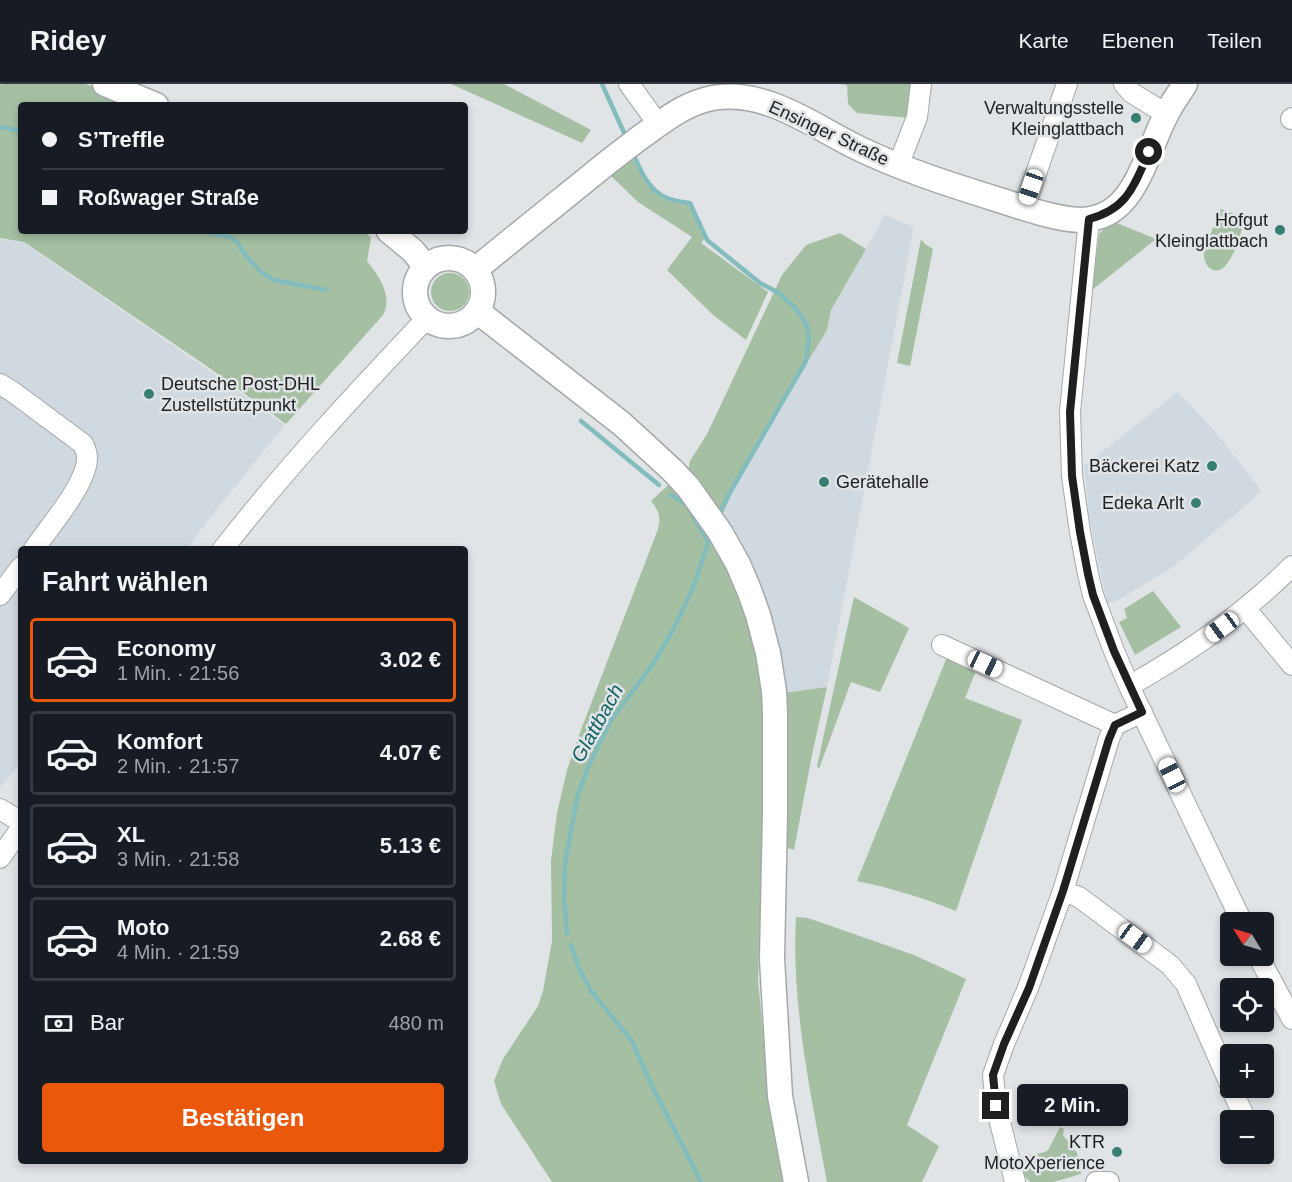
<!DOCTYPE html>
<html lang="de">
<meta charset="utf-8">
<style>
body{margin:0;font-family:Arial,sans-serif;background:#20242c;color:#f1f3f6;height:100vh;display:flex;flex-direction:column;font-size:22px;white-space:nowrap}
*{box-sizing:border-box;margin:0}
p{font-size:20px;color:#9ea1a6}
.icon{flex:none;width:33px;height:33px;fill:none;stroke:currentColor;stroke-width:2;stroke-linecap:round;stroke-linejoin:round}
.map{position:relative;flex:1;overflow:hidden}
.sheet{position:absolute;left:18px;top:462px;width:450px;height:618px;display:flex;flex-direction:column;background:#171b24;border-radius:6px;box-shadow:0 3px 9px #0003}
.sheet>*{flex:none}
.top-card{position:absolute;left:18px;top:18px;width:450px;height:132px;border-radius:6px;box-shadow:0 3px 9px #0003;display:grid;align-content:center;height:132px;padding:0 24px;background:#171b24}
.needle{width:39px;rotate:307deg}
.controls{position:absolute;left:1220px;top:828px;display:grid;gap:12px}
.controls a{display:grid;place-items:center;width:54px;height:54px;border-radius:6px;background:#171b24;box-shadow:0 3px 9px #0003;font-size:30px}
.end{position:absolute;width:27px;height:27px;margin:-14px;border:8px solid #1e1f20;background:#fff;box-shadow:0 0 0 3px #fff}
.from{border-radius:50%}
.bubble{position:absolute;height:42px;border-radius:6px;background:#171b24;box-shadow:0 3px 9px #0003;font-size:20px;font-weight:600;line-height:42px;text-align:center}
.car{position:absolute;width:18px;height:36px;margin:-18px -9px;border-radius:8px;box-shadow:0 0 4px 2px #0007;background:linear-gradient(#fff 24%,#345 0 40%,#fff 0 76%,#345 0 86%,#fff 0)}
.top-card b{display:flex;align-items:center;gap:21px;height:57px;font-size:22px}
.top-card b+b{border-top:2px solid #363941}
.top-card i{width:15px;height:15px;background:#f1f3f6}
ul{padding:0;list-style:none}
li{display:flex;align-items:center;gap:18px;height:84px;margin:0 12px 9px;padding:0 12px;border:3px solid #363941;border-radius:6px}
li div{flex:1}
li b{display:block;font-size:22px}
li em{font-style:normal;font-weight:600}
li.current{border-color:#ea580c}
li>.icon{width:54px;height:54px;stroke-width:1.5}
h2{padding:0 24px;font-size:27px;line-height:72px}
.pay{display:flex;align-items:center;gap:15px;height:66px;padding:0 24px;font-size:22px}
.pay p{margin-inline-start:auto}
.action{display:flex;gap:12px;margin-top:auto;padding:12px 24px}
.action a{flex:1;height:69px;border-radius:6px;background:#ea580c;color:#fff;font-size:24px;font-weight:600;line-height:69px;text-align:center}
header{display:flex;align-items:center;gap:36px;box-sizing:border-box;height:84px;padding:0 30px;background:#171b24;border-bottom:2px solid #363941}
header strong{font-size:28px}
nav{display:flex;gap:33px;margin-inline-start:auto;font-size:21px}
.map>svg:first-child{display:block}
</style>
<header>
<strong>Ridey</strong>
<nav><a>Karte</a><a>Ebenen</a><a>Teilen</a></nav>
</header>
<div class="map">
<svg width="1292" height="1098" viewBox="0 0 1292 1098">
<rect width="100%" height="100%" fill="#e1e4e7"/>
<path fill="#d0d8e0" d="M885,131L914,143L827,603L785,609L721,432L731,410L827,246L831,226Z
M0,155L24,159L207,285L285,341L211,432L187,465H21V679L0,703Z
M1178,308L1214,346L1261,406L1251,417L1173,483L1117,517L1107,519L1089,432L1084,382Z"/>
<path fill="#a4bfa2" d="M2,0H85L117,10L141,21H21V147H365L371,154L367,177C379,192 393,212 383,231L286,340L208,283L24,158L0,154V1Z
M451,0H504L591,46L582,59Z
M840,0H914L909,34L857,29L848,20L847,1Z
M630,70L648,102L664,115L689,121L705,154L701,159L768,208L746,256L712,230L667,186L692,153L638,118L607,88Z
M1221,125L1245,134C1241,148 1236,169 1226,181C1216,194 1202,182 1204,168C1206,157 1217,137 1221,125Z
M1117,139L1156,155L1092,206L1099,150L1107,142Z
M840,149L866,165L831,226L827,246L809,276H805L756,359L760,361L731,410L721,432L713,458L739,509L755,560L761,601L765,667L758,896L769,1010L785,1098H552L501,1020L494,997L503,975L538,922L543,907L552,857L551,777L557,729L567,686L579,651L658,445C661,432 659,427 651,417L678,392L688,387L690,377L707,350L782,191L806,161Z
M921,155L925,160L933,165L910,282L897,279Z
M431 208a19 19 0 1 1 38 0a19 19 0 1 1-38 0Z
M1153,507L1181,543L1135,571L1119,538L1127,534L1124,525Z
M854,513L909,544L880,608L851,598L819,685L817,682Z
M949,568L978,582L965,614L1022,636L956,827C924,814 891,804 857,797Z
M827,603L812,671L794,766L781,762L785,609Z
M796,833L808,834L914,871L966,895L907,1041L939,1062L922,1098H827C811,1011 791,921 796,833Z
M1060,1043L1064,1045L1063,1051L1077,1069L1081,1090L1053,1098H1030L1022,1089L1019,1074L1045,1068L1048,1066Z"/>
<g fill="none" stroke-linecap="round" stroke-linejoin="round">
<path stroke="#83bcbc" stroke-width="4.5" d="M602,0L626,53
M0,43L21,47
M633,69C640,86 649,107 667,114C674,117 683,118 690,119L707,156L760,199L779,209L795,224L802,233L807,242L809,253L806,277L729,410L719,432
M207,147L210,149L230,153L237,158L246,172L262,189L274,196L326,206
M581,337L659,401
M671,411L687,421L708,458
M567,850L564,814L565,779L577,714L587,686L599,660L612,635L653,580L674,544L693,504L711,450
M571,861L579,884L591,907L632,957L651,1000L701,1098"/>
<defs>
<path id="minor" d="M629,0L658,40
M1124,0L1132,9L1166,30
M1291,35L1292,34
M898,82L917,33L921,0
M1024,124L1067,0
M1089,135L1070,328L1072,392L1080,448L1088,490L1093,511L1114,567L1129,602L1242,838
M0,300L13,308L83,360C85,364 87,370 87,374C87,400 49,443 34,465
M223,465C286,384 356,309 427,234
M0,511L21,483
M1245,524L1292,581
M942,561L1115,641
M1129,602C1188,569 1244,530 1292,482
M0,725L21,738
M0,774L21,744
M1063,807L1079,813L1170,881L1186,900L1230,1000
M1258,872L1292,935
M1231,1004L1244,1032L1243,1036
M1015,1098L996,1022L993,991L1004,960L1028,904L1063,807L1109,655L1115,641L1142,628
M1096,1098H1109"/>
<path id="major" d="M105,0L156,21
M389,147L413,167L426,183
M415 208a34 34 0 1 1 68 0a34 34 0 1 1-68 0Z
M475,186C510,157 545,129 581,100C599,85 618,70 638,55C661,39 684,19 713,14C765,5 812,41 856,63C901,85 948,100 996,115C1022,123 1053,135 1080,136C1091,136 1105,132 1114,125C1140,106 1151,59 1166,31C1171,20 1179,10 1185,0
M477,227L622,340L672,386L688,403L720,448L738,480L749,506L758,531L768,569L774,607L775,629V729L772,875L780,1012L796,1098"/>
</defs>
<use href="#minor" stroke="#a5a8aa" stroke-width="22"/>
<use href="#major" stroke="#a5a8aa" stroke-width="27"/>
<use href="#minor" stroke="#fff" stroke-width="20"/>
<use href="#major" stroke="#fff" stroke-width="24"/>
</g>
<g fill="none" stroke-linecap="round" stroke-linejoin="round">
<path stroke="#1e1f20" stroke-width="8" d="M996,1022L993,991L1004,960L1029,904L1063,807L1109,655L1115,641L1142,628L1114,567L1093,511L1088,490L1080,448L1072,392L1070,328L1089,135C1128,125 1134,101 1149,68"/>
</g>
<g fill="#397e72" stroke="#e1e4e7" stroke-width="2">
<circle cx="1136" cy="34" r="6"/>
<circle cx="1280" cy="146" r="6"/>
<circle cx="149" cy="310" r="6"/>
<circle cx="1212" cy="382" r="6"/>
<circle cx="824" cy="398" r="6"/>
<circle cx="1196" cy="419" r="6"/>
<circle cx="1117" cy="1068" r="6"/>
</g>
<g text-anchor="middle" stroke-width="5" stroke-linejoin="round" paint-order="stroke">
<g font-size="18" fill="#1e1f20" stroke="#e1e4e7" text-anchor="end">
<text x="1124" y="30">Verwaltungsstelle<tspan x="1124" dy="21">Kleinglattbach</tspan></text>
<text x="1268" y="142">Hofgut<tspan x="1268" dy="21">Kleinglattbach</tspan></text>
<text x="161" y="306" text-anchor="start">Deutsche Post-DHL<tspan x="161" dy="21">Zustellstützpunkt</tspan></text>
<text x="1200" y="388">Bäckerei Katz</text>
<text x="836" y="404" text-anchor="start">Gerätehalle</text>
<text x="1184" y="425">Edeka Arlt</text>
<text x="1105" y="1064">KTR<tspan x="1105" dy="21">MotoXperience</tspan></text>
</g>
<g font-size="18" fill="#1e1f20" stroke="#e1e4e7">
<text transform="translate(829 49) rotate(25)" y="6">Ensinger Straße</text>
</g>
<g font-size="20" font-style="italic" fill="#136263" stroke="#e1e4e7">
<text transform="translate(597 639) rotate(-61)" y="7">Glattbach</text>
</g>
</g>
</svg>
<div class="controls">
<a><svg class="needle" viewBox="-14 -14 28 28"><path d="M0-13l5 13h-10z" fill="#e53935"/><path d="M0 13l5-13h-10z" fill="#9ea1a6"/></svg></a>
<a><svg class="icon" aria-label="locate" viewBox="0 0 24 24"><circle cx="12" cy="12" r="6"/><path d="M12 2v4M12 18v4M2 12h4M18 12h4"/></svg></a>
<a>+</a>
<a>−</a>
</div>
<i class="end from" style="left:1149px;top:68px"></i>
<i class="end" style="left:996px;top:1022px"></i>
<div class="bubble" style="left:1017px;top:1000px;width:111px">2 Min.</div>
<i class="car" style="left:1031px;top:103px;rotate:199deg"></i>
<i class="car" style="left:1222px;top:543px;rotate:234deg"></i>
<i class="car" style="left:985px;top:580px;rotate:115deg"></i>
<i class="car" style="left:1172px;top:691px;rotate:334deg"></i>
<i class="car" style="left:1135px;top:854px;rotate:126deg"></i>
<div class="top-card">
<b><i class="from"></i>S’Treffle</b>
<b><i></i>Roßwager Straße</b>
</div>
<section class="sheet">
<h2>Fahrt wählen</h2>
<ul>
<li class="current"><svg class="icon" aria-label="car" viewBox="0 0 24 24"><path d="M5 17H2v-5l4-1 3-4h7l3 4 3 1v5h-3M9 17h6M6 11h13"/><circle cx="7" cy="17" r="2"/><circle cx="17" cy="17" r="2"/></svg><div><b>Economy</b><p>1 Min. · 21:56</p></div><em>3.02 €</em></li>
<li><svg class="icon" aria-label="car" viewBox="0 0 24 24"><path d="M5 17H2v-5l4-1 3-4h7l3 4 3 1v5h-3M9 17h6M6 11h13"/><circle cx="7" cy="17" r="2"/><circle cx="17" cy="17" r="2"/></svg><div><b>Komfort</b><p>2 Min. · 21:57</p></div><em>4.07 €</em></li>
<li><svg class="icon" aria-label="car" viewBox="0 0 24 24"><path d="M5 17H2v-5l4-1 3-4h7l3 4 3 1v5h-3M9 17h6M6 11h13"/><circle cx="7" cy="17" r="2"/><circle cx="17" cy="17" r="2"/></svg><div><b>XL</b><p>3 Min. · 21:58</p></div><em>5.13 €</em></li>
<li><svg class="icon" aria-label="car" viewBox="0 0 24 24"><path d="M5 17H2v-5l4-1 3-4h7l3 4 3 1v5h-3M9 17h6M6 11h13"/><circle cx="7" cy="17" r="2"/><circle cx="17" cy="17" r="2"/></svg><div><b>Moto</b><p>4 Min. · 21:59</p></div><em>2.68 €</em></li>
</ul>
<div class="pay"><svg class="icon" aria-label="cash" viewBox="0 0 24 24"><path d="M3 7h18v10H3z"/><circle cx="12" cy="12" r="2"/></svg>Bar<p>480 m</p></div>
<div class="action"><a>Bestätigen</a></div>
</section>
</div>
